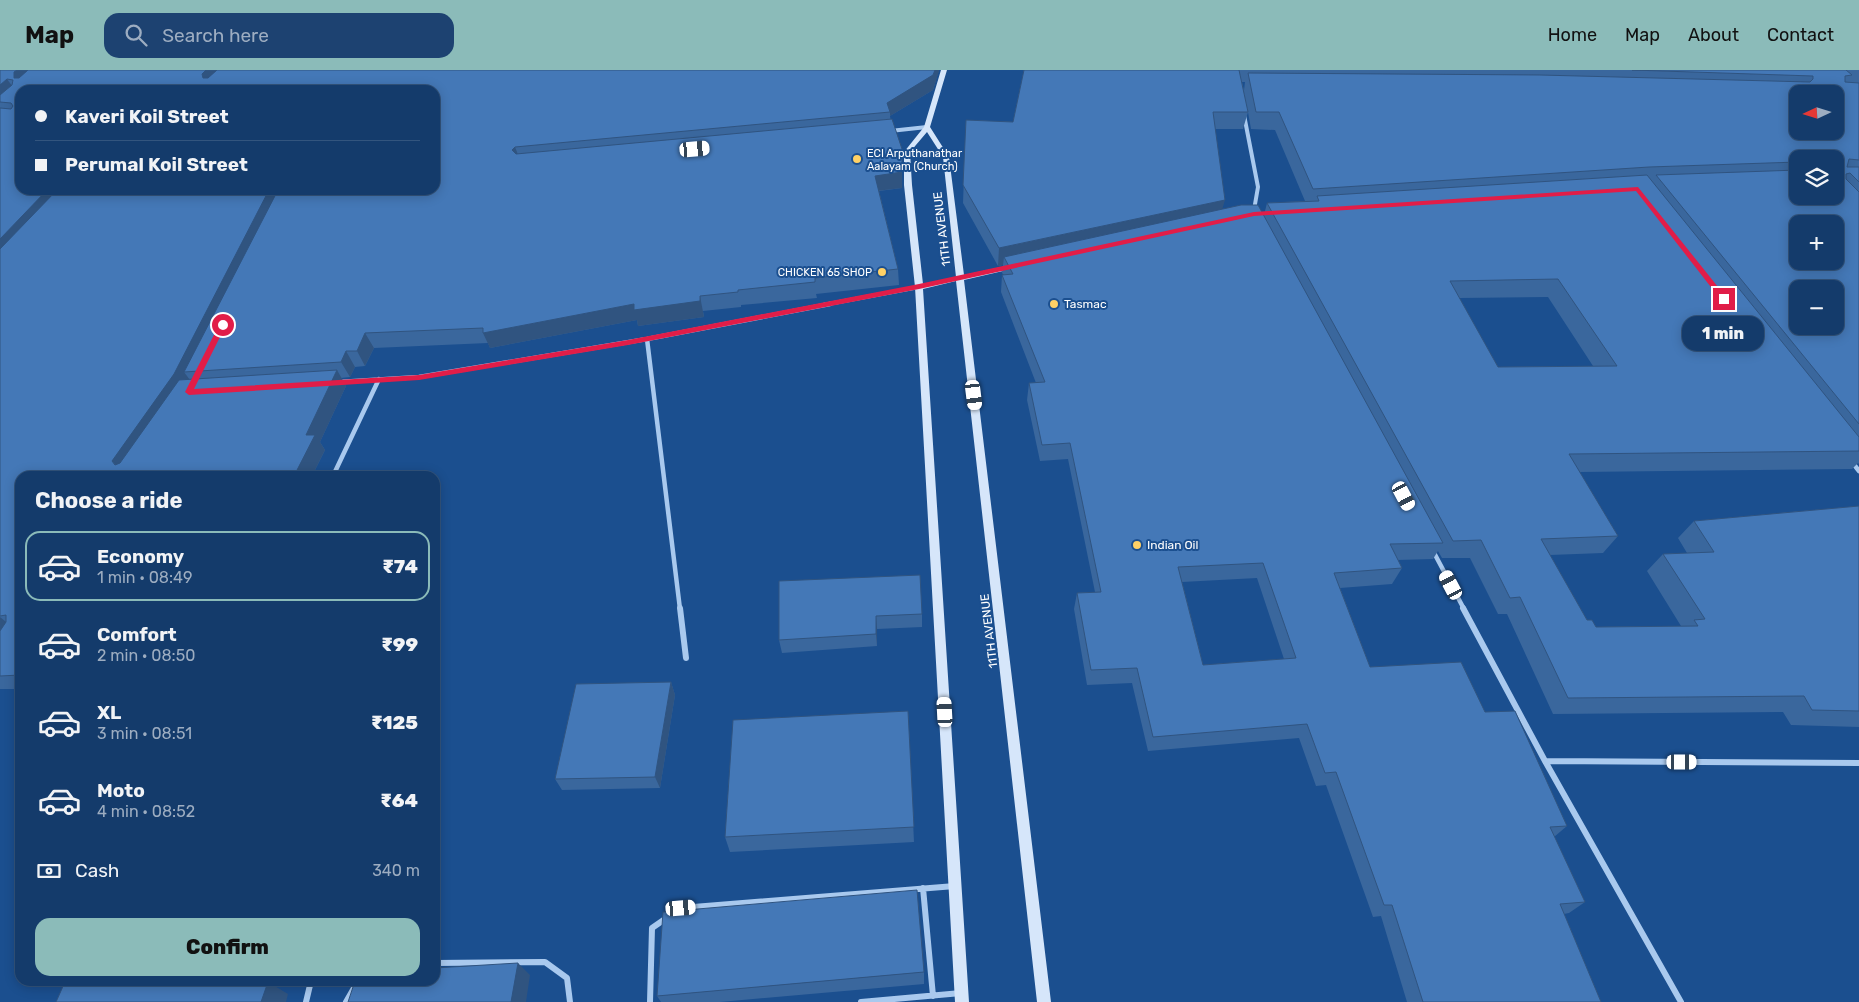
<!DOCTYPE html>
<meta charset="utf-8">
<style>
body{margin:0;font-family:Rubik,sans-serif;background:#1d4271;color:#f1f3f6;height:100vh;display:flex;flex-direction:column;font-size:19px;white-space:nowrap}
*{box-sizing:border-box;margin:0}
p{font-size:16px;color:#9dadc1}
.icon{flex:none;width:28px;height:28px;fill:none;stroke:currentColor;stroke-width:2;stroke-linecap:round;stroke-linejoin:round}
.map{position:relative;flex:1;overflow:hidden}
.side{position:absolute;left:15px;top:401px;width:425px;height:515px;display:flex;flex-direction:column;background:#143b6b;border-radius:15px;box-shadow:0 2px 12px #0003,0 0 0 1px #33557e}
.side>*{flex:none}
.guide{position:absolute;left:15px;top:15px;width:425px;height:110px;border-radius:15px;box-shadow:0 2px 12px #0003,0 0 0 1px #33557e;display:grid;align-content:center;height:110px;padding:0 20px;background:#143b6b}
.needle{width:32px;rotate:266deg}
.tools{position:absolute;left:1789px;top:15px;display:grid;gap:10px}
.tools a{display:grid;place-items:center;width:55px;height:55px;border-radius:10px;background:#143b6b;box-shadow:0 2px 12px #0003,0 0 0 1px #33557e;font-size:25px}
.end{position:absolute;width:22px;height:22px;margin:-11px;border:6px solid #e11d48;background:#fff;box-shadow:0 0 0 2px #fff}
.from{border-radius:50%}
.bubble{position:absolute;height:35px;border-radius:15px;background:#143b6b;box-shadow:0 2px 12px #0003,0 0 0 1px #33557e;font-size:16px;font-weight:800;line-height:35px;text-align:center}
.car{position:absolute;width:15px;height:30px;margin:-15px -8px;border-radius:6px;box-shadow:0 0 4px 1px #0007;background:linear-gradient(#fff 24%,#345 0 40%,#fff 0 76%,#345 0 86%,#fff 0)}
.guide b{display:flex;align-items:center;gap:18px;height:48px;font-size:19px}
.guide b+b{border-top:1px solid #33557e}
.guide i{width:12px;height:12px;background:#f1f3f6}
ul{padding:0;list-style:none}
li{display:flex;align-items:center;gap:15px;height:70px;margin:0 10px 8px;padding:0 10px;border:2px solid transparent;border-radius:15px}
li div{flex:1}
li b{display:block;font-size:19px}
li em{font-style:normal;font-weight:800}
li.on{border-color:#8bbbb9}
li>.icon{width:45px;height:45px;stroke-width:1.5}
h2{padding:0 20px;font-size:22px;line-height:60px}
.pay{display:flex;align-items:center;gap:12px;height:55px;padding:0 20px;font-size:19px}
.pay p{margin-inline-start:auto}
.primary-button{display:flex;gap:10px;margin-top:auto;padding:10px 20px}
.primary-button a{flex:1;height:58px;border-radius:15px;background:#8bbbb9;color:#111;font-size:20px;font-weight:800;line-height:58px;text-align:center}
header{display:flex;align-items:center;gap:30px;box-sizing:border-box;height:70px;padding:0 25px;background:#8bbbb9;color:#111}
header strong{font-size:24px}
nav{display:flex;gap:28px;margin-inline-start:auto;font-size:18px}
.search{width:350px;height:45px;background:#1d4271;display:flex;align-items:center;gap:12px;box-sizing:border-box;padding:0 18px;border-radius:15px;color:#9dadc1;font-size:19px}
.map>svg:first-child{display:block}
</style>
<header>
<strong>Map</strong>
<div class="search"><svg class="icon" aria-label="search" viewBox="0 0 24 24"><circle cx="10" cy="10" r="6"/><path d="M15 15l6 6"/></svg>Search here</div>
<nav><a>Home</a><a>Map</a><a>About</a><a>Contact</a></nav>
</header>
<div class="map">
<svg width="1859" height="932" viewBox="0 0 1859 932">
<rect width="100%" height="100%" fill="#1b4f8f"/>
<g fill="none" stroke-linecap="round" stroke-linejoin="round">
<path stroke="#a9c9ee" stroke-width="4" d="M1244,45L1258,117L1254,140
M890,61L927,57
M823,235L919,217"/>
<path stroke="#a9c9ee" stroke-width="4.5" d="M647,269L680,539
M339,312L419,307L647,269L830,234
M1852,392L1859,401
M333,406L379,309
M1432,479L1464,539"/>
<path stroke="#a9c9ee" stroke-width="6" d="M680,538L686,588
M1463,538L1545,691L1681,932
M1545,691L1859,693
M923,818L933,926
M435,893L545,892L567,908L570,932
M81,916L97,911
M306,932L311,911
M346,932L358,911
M650,932L652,858L681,838L955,816
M861,932L961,923"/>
<path fill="#d6e6fa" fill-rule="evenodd" d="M941,0H947L930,57L949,87L964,205L1016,194L1020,196L1016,198L964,210L1051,932H1037L956,211L923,219L969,932H955L915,217L904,115V82L924,57ZM927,62L943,87L956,207L923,214L912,115L910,82Z"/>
</g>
<path fill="#3a679d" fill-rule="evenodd" d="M0,0H939L933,20L890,46L902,118L879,121L898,199L899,215L816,224L817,228L741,235V237L703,241L704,247L638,256L637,250L490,278L488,273L374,278L365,296L355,297L350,307L341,308L346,316L320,372L325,380L312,406H20V619H0ZM20,20H435V120H20Z
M1024,0H1859V394L1858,393L1852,399L1579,402L1618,466L1603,483L1550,485L1587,550L1596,557L1681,556L1647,501L1663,484L1687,483L1678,468L1694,451L1859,436V657L1791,655L1783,642L1553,644L1507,544H1498L1470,488H1442L1438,481L1433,489L1397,490L1402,498L1392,514L1340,518L1370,597L1485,642L1567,756L1554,767L1585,832L1569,843L1564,844L1601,932H1407L1381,846L1373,847L1326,715L1316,716L1299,668L1148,681L1132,613L1087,615L1074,539L1077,523L1095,522L1068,389L1040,391L1027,330L1029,313H1036L1001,222L1002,205H1004L1002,203L1003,195L998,196L963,133L966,50L1013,52ZM1242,12H1245L1244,20ZM1248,42L1251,59L1275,60L1305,131L1267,133L1264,145L1222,139L1215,59H1243ZM1798,89H1835L1798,126ZM1548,227L1593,296L1498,297L1459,228ZM1257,508L1284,589L1203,595L1182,512Z
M779,511L922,544V557L877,559V576L782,583L779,570Z
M671,612L675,625L660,718L562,720L555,709Z
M908,641L914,772L730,782L725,767Z
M924,902V914L720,932H661L657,926Z"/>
<path fill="#305480" d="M17,0H44L25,17L14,8V2Z
M206,0H230L211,18L203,8L202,4Z
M935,0H939V1L933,20L890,46V42L887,33Z
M7,9L18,24L0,32V15Z
M515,77L521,92L512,80Z
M902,79V118L876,121L875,106Z
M47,120H73L0,198V169Z
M269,120H284L184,302L190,310L126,406L112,391Z
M1225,130L1220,147L1004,187L1003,195L998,196L999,178Z
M700,226L704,247L638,256L637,250L490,278L483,263L634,234Z
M365,263L374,278L365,296L357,281Z
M346,281L355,297L350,307L341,292Z
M337,300L346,316L320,372L325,380L312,406H294L306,365Z
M876,546L877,559V576L876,564Z
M0,547L16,560L0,584Z
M671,612L675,625L660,718L655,707Z
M518,893L530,905L526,932H511Z
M268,912L288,924L286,932H261Z"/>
<path fill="#4478b7" stroke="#305480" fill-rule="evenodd" d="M0,0H17L14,2V8H19L28,0H206L202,4L203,8H208L217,0H935L933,5L887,33L890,42L515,77L512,80L516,84L892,49L902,79V102L875,106L898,199L815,208V212L738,220V222L700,226V231L634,240V234L483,263V258L365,263L357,281H346L341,292L184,302L278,120H435V20H20V120H47L0,169V38L11,39L13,36L11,33L0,32V25L12,15L13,10L7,9L0,15Z
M1024,0H1239L1248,42H1213L1225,130L999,178L963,115L966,50L1013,52Z
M1632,0H1846L1852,5L1845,6V12L1859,13V90L1849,89L1847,97H1859V112L1850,103L1846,104V109L1859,122V354L1656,105L1798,100V126H1835V89H1798V92L1649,97L1313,119L1279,42H1256L1248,3L1540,5L1810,12L1813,9V6ZM1798,24H1835V61H1798ZM1798,154H1835V191H1798ZM1798,219H1835V256H1798Z
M1647,105L1859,367V381L1569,384L1618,466L1541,469L1587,550H1592L1596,557L1698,556L1694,550L1705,549L1663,484L1714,482L1694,451L1859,436V641L1812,640L1804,626L1568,628L1520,527L1510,528L1481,470L1453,471L1267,133L1319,131L1317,126ZM1558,209L1617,296L1498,297L1450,211Z
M57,120H269L174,304L112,391L115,395L120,393L179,310L337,300L306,365H315L294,406H20V605L0,606V561L6,552V545L0,546V179Z
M1241,135H1258L1443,473L1390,474L1402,498L1334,503L1370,597L1461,592L1485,642L1515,641L1567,756L1550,757L1585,832L1560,834L1601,932H1423L1392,835H1384L1336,702L1325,703L1307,654L1153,667L1137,598L1091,600L1077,523L1101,522L1070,373L1042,375L1029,313L1045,312L1002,205L1013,204L1004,187ZM1263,493L1296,588L1203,595L1178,497Z
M920,505L922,544L876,546V564L779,570V511Z
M671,612L655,707L555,709L576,614Z
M908,641L914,757L725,767L733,650Z
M917,820L924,902L657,926L663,842Z
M518,893L511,932H348L355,911H435V898Z
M268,912L261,932H56L64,914Z"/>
<path fill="#e11d48" d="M1638,117L1726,227V230H1721L1636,121L1254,146L919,219L628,275L419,310L189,325L185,322L219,255L223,253L226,255L194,319L419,305L628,270L919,214L1254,142Z"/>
<g fill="#ffd166" stroke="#1b4f8f" stroke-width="2">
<circle cx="857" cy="89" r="5"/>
<circle cx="882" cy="202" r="5"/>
<circle cx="1054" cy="234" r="5"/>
<circle cx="1137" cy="475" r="5"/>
</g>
<g text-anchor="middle" stroke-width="4" stroke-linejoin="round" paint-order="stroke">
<g font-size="11" fill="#fff" stroke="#1b4f8f" text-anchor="start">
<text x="867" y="87">ECI Arputhanathar<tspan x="867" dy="13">Aalayam (Church)</tspan></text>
<text x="872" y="206" text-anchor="end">CHICKEN 65 SHOP</text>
</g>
<g font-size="12" fill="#fff" stroke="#1b4f8f">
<text transform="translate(942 159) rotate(-97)" y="4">11TH AVENUE</text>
<text transform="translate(989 561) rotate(-97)" y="4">11TH AVENUE</text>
</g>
<g font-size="12" fill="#fff" stroke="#1b4f8f" text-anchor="start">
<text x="1064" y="238">Tasmac</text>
<text x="1147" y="479">Indian Oil</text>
</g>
</g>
</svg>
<div class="tools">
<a><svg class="needle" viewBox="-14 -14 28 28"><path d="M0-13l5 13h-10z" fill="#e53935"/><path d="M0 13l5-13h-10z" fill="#9dadc1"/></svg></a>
<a><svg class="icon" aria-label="layers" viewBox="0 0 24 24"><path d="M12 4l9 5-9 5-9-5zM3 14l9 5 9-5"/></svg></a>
<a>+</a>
<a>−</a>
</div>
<i class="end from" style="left:223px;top:255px"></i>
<i class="end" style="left:1724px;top:229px"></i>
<div class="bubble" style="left:1682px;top:246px;width:82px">1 min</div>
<i class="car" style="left:695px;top:79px;rotate:85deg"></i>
<i class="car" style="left:974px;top:325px;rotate:173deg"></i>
<i class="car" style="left:1404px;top:426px;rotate:152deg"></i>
<i class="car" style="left:1451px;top:515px;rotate:332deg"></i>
<i class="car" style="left:945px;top:642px;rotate:357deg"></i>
<i class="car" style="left:1682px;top:692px;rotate:90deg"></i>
<i class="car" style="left:681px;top:838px;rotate:85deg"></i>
<div class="guide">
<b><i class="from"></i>Kaveri Koil Street</b>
<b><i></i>Perumal Koil Street</b>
</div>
<section class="side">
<h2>Choose a ride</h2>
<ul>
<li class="on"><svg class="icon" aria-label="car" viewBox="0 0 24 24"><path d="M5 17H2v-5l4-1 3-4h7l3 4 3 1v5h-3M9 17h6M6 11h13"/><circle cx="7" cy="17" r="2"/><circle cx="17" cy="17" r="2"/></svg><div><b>Economy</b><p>1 min · 08:49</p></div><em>₹74</em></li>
<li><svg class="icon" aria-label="car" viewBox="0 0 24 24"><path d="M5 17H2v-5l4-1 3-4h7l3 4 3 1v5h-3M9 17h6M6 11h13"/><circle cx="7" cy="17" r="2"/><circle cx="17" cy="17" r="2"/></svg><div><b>Comfort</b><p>2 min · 08:50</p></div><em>₹99</em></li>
<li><svg class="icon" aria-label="car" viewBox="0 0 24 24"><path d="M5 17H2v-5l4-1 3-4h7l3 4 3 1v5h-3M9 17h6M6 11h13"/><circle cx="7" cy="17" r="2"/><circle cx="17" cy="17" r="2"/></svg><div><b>XL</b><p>3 min · 08:51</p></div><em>₹125</em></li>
<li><svg class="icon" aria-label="car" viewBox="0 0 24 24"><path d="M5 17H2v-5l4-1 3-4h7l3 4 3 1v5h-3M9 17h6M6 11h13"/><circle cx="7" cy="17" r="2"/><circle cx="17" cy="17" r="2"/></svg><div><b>Moto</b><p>4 min · 08:52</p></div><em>₹64</em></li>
</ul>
<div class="pay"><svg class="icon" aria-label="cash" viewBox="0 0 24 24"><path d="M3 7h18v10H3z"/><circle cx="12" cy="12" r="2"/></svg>Cash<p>340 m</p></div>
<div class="primary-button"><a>Confirm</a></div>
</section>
</div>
